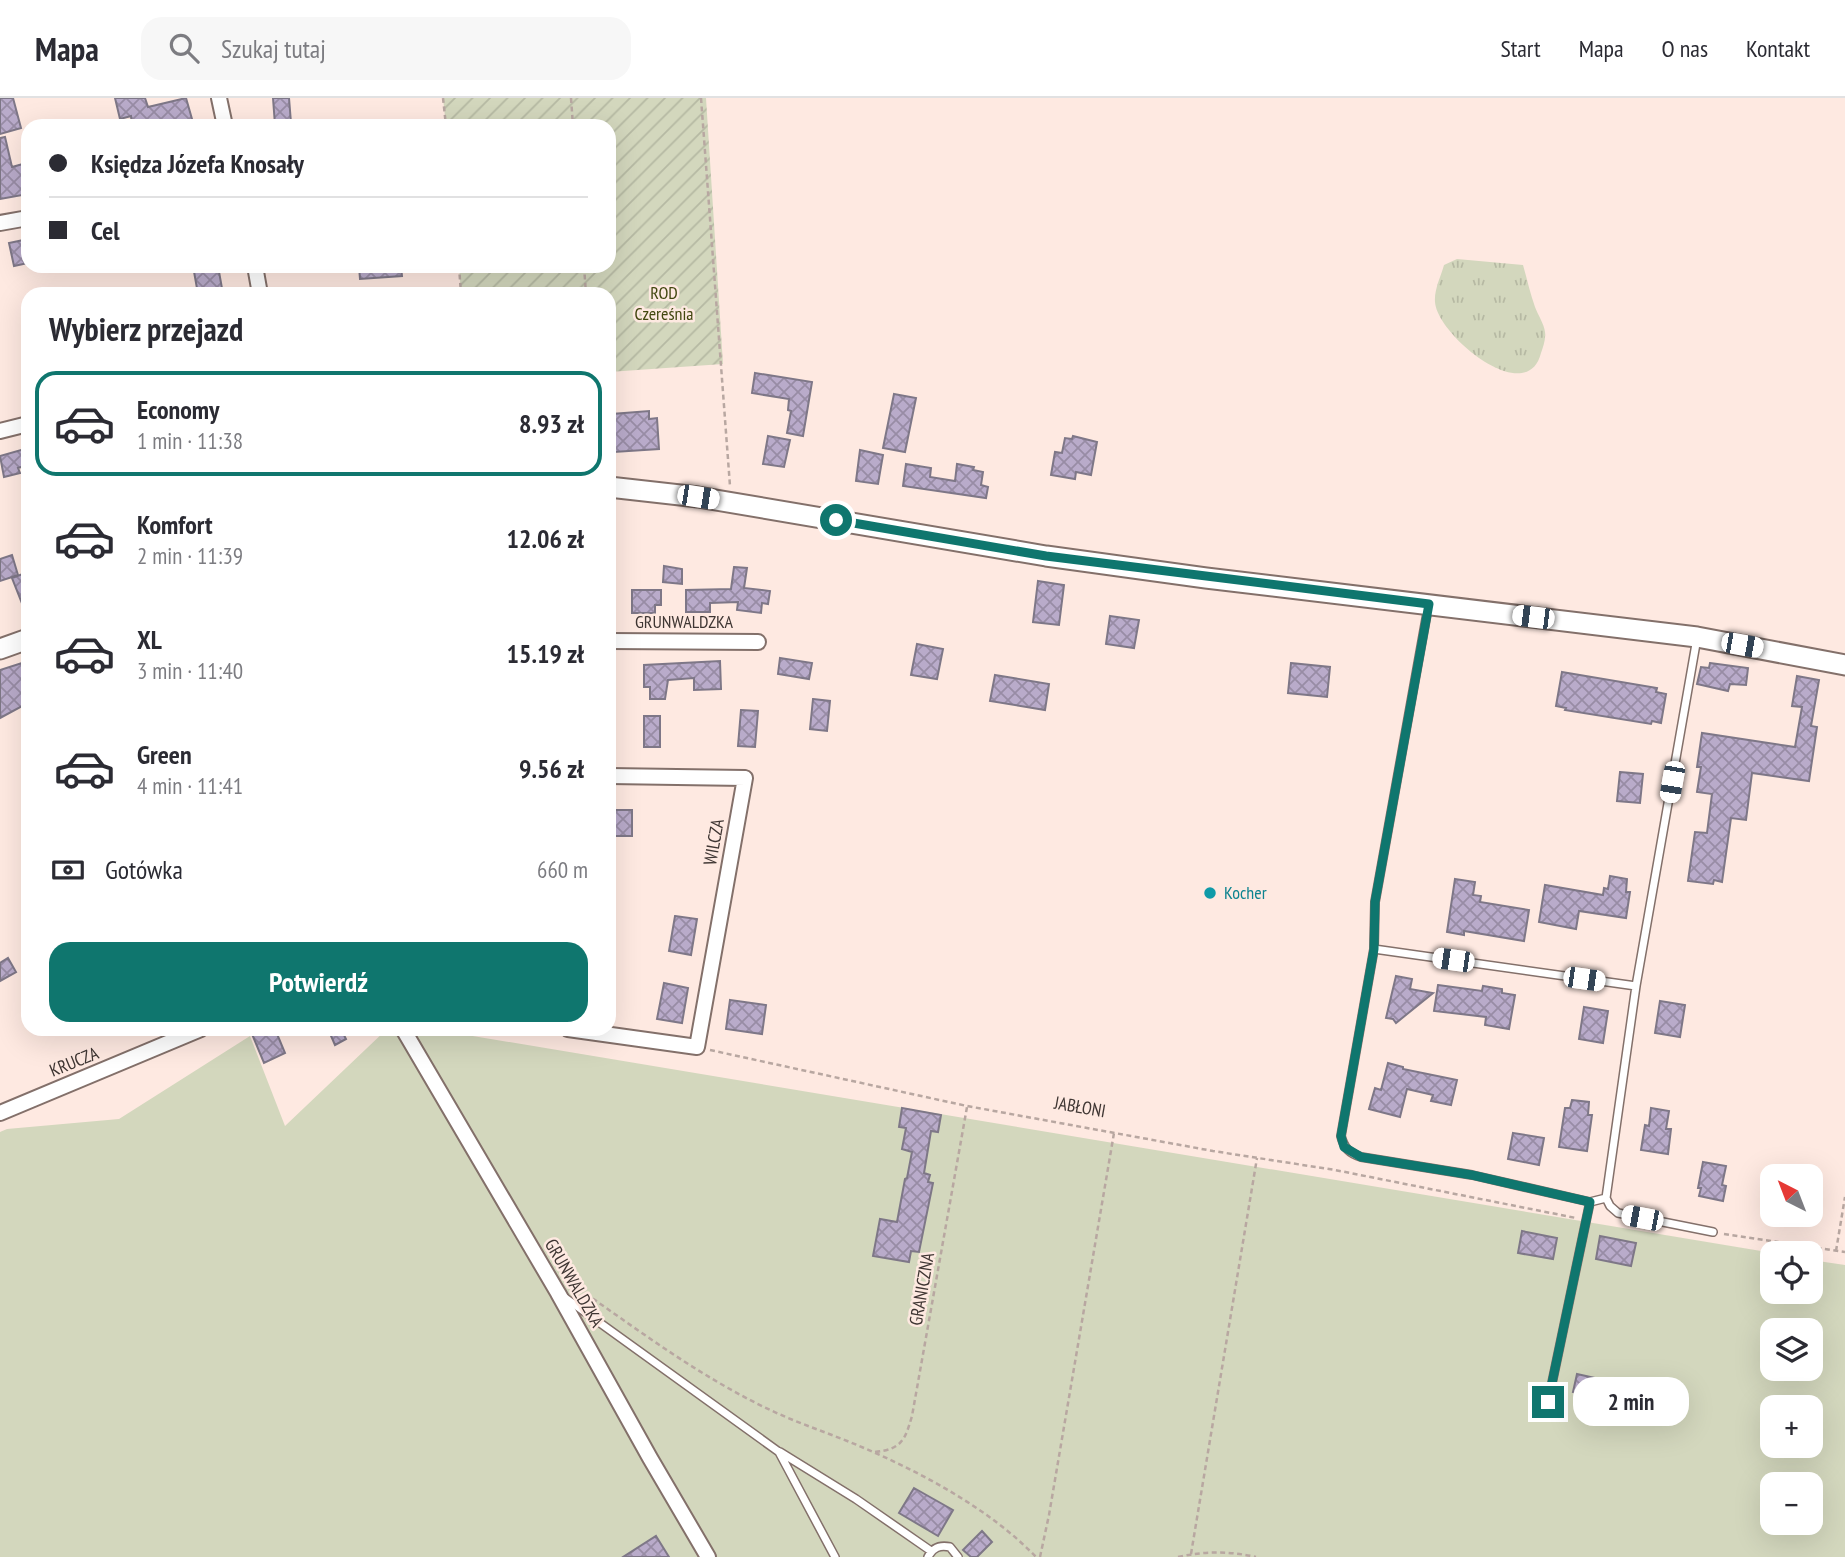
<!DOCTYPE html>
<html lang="pl">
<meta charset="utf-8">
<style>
body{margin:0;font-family:"PT Sans Narrow",sans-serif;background:#f7f7f7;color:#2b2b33;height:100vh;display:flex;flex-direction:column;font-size:26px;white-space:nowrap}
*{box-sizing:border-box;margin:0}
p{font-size:23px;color:#7c7c81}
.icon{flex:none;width:38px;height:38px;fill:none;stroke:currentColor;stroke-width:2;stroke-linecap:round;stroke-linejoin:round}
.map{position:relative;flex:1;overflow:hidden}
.sheet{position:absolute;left:21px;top:189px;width:595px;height:749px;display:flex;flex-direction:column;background:#fff;border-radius:21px;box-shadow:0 7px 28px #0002}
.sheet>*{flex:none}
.hud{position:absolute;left:21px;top:21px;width:595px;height:154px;border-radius:21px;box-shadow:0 7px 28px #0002;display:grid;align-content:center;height:154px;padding:0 28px;background:#fff}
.needle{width:46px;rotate:318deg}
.fabs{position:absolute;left:1760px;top:1066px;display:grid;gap:14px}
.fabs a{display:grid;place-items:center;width:63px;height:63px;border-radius:14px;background:#fff;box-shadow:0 7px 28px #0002;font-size:35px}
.end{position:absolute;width:32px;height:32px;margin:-16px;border:9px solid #0f766e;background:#fff;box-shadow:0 0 0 4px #fff}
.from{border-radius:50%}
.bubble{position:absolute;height:49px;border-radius:21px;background:#fff;box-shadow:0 7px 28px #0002;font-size:23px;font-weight:700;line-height:49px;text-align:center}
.car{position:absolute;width:21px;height:42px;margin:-21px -10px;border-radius:9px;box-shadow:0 0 5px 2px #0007;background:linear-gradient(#fff 24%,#345 0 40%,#fff 0 76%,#345 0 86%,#fff 0)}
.hud b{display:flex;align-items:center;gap:24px;height:66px;font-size:26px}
.hud b+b{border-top:2px solid #e1e1e2}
.hud i{width:18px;height:18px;background:#2b2b33}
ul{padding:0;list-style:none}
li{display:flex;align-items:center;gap:21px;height:105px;margin:0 14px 10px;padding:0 14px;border:4px solid transparent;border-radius:21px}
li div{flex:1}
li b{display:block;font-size:26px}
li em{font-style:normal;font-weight:700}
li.active{border-color:#0f766e}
li>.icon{width:63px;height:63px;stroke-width:1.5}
h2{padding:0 28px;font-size:32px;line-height:84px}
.pay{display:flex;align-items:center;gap:18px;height:77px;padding:0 28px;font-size:26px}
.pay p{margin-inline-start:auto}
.cta{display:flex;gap:14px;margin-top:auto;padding:14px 28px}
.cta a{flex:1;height:80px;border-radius:21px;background:#0f766e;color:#fff;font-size:28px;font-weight:700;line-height:80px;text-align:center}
header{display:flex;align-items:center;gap:42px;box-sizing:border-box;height:98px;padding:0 35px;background:#fff;border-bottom:2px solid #e1e1e2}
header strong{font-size:33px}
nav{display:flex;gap:38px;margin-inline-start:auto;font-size:24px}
.search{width:490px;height:63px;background:#f7f7f7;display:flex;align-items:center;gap:18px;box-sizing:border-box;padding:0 24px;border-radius:21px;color:#7c7c81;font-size:26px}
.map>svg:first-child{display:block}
</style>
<header>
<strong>Mapa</strong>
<div class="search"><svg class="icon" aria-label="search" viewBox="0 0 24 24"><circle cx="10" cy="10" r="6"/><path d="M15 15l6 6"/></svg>Szukaj tutaj</div>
<nav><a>Start</a><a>Mapa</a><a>O nas</a><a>Kontakt</a></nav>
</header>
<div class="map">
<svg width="1845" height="1459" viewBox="0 0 1845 1459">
<defs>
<pattern id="grass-tufts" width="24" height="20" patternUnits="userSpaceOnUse" patternTransform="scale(1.75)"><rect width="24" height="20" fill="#d3d7bd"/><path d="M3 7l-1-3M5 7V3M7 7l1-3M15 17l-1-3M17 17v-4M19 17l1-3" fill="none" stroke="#b6b9a3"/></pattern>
<pattern id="garden-furrows" width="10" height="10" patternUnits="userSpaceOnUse" patternTransform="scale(1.75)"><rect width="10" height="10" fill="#d3d7bd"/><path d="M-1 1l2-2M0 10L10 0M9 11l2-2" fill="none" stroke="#b6b9a3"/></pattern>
<pattern id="building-cross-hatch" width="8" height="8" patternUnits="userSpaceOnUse" patternTransform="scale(1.75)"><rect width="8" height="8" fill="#b9abca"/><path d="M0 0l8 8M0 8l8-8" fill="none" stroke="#988ca5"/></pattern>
</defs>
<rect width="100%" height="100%" fill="#fee9e1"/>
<path fill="url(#grass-tufts)" d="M1457,161L1523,167C1527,181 1530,195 1535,209C1538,217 1544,226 1545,234C1546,241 1543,249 1541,255C1527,311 1437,237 1435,204C1434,192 1441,178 1444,167Z"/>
<path fill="#d3d7bd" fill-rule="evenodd" d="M387,931H431L1773,1155V1194H1811V1162L1845,1167V1459H0V1034L7,1031L119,1021L250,938L285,1028ZM1773,1232H1811V1270H1773ZM1773,1309H1811V1348H1773ZM1773,1386H1811V1424H1773Z"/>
<path fill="url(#garden-furrows)" d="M443,0H706L723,266L609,274V196H461L459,168H609V28H446Z"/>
<path fill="url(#building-cross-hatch)" stroke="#7e7787" stroke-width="2" d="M0,0H13L21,30L0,36Z
M115,0H145L148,9L186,0L194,28H132L131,18L120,21Z
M273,0H289L291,25L275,27Z
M5,39L12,69L23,66L26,71L28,96L0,101V40Z
M28,141V165L14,168L9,145Z
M193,168H218L223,196H198Z
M359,168H401L402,178L360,181Z
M755,275L812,284L803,338L787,335L791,313L788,312L789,301L752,295Z
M894,296L916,300L905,354L883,350Z
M649,313V321L657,320L659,351L614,354L612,316Z
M768,338L790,342L784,369L763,366Z
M1073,338L1097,344L1091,377L1076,374L1075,381L1051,377L1055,354L1062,355L1065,340L1072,341Z
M28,350V367L18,370L20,375L4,379L0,358Z
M860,352L883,357L878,386L856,383Z
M906,366L931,370L930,379L955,383L957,366L974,369L973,372L983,374L981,387L988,389L986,400L903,388Z
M12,457L18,477L0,483V461Z
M664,468L682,471V486L663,484Z
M734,469L747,470L744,490L770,493L768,506L762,505L761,515L737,512L738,504L710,505V514H686V492L731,491Z
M28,474V518H27L12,480Z
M1038,483L1064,487L1059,527L1033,524Z
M632,492H661V507H655V515H632Z
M1110,518L1139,522L1134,550L1106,546Z
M917,546L943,551L937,581L911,577Z
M780,560L812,565L809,581L778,576Z
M720,563L721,591L694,592V580L668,582L665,601H650V589H644V567Z
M22,565L28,579V605L0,620V572Z
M1291,565L1330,569L1327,599L1288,595Z
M1710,565L1748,570L1746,587L1730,586L1728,593L1697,586L1701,569L1709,570Z
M1562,574L1657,590L1656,594L1666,596L1661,625L1652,623L1651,626L1565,612L1566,610L1556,608Z
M995,577L1049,586L1045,612L990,603Z
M1797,578L1819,582L1811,628L1817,629L1809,683L1752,675L1746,722L1731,720L1722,784L1714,782L1713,786L1688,783L1695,734L1707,735L1712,696L1697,694L1701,669H1697L1702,635L1795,649L1802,609L1792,608Z
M813,601L830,603L827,633L810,631Z
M741,612L758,613L755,649L738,648Z
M644,618H660V649H644Z
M1620,674L1643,676L1640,705L1617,703Z
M609,712H632V738H609Z
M1610,778L1627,781L1626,794H1630L1626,820L1579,813L1576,831L1539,824L1545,787L1603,797L1604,790L1608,791Z
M1455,781L1475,784L1473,797L1481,798L1480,804L1529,812L1524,843L1464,833V837L1447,834Z
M675,818L697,821L691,857L669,853Z
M8,860L16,874L0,883V865Z
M1396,878L1412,881L1410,891L1433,895L1396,925L1393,921L1386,920Z
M664,885L688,890L682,925L657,921Z
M1438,887L1482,893L1483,888L1502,891V895L1515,897L1509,931L1485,927L1486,919L1434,913Z
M730,902L766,907L762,936L726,931Z
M1660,903L1685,907L1680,939L1655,935Z
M1584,909L1608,913L1603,945L1579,941Z
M265,931H275L285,955L264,965L252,936Z
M328,931H341L346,941L335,947Z
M1388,965L1403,969V971L1457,982L1451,1007L1431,1003L1433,997L1407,991L1400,1019L1369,1011L1375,990L1381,992Z
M1572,1002L1589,1004L1588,1017H1592L1587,1053L1559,1049L1565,1010H1570Z
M902,1010L941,1017L938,1034L931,1033L924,1075L930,1077L928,1084L933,1085L919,1154L911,1153L909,1164L873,1158L880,1121L897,1124L905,1081L907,1080L912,1054L902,1051L906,1030L899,1029Z
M1651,1010L1669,1013L1666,1031H1671L1668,1056L1641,1052L1645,1027L1649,1028Z
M1513,1035L1544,1040L1539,1067L1508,1061Z
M1703,1064L1726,1068L1722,1087L1726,1088L1723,1103L1699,1098L1701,1090H1698Z
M1522,1133L1557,1140L1553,1161L1518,1155Z
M1600,1138L1636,1145L1631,1168L1596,1161Z
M1577,1276L1604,1282L1598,1310L1578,1306L1581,1296L1573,1294Z
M914,1390L953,1412L938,1438L899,1415Z
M982,1433L992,1444L977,1459H971L963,1452Z
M656,1438L669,1459H623Z"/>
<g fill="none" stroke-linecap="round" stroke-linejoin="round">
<defs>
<path id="lane" d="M1374,851L1375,804L1428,510
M1636,888L1374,851L1341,1038C1344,1050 1349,1055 1361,1059L1472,1077L1590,1104L1606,1100L1610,1108L1618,1115L1713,1134
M1606,1100L1636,888L1697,540
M564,1199L779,1354L835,1459
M1548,1304L1590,1104
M780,1354L856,1401L931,1453
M928,1459C933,1449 940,1447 950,1449L958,1459"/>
<path id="street" d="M219,0L225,28
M0,125L28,120
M255,168L260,196
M0,333L28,326
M609,543L758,544
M403,931L558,1195L650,1360L708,1459
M568,931L697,949L745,680L609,678
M0,1015L201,931"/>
<path id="secondary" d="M609,389L698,399L1046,458L1206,480L1697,539L1845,567
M0,551L28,541"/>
</defs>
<use href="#lane" stroke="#83706a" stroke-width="10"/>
<use href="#street" stroke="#83706a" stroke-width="18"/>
<use href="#secondary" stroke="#83706a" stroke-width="23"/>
<path stroke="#b8a7a1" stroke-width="2.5" stroke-dasharray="5 3.5" stroke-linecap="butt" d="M443,0L446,28
M571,0L573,28
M701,0L730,388
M459,168L461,196
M584,168L586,196
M710,952L967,1008L1213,1053L1335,1072L1576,1120
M1724,1136L1845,1154
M1836,1153L1845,1099
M572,1186C634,1229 696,1276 764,1309C794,1324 826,1334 857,1347C919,1373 990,1411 1036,1459
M875,1354C902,1351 905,1342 912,1318L967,1009
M1191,1456L1257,1060
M1040,1459L1049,1417L1114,1035
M1178,1459C1205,1453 1229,1453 1256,1459"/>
<use href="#lane" stroke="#fff" stroke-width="7"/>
<use href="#street" stroke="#fff" stroke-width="14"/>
<use href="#secondary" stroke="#fff" stroke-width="19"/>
</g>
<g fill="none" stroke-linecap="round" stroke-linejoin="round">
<path stroke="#0f766e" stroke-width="9" d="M836,422L1046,458L1429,506L1375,804L1374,851L1341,1038L1344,1049L1361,1059L1472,1077L1590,1104L1548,1304"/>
</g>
<circle fill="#0f9aa8" stroke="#fee9e1" stroke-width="2.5" cx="1210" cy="795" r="7"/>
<g text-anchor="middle" stroke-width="5" stroke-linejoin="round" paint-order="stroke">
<g font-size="18" fill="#42470f" stroke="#fee9e1">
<text x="664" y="201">ROD<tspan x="664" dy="21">Czereśnia</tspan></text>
</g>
<g font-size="18" fill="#3f3633" stroke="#fee9e1">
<text x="684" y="530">GRUNWALDZKA</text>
<text transform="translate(714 744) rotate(-80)" y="6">WILCZA</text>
<text transform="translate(74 964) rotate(-22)" y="6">KRUCZA</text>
<text transform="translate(1080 1009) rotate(10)" y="6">JABŁONI</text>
<text transform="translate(574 1185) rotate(60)" y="6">GRUNWALDZKA</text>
<text transform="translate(922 1191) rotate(-80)" y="6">GRANICZNA</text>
</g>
<g font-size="18" fill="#0d838f" stroke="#fee9e1" text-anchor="start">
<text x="1224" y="801">Kocher</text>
</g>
</g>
</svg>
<div class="fabs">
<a><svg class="needle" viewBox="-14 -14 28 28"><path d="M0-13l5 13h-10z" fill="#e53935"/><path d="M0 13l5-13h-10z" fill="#7c7c81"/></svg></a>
<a><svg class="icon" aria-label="locate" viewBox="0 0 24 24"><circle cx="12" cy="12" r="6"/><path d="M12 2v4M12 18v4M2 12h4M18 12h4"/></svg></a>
<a><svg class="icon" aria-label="layers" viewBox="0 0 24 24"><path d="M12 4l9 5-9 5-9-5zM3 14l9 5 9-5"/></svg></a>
<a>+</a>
<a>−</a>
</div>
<i class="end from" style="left:836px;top:422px"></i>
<i class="end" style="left:1548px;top:1304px"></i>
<div class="bubble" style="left:1573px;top:1279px;width:116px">2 min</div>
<i class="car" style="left:698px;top:399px;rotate:99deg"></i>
<i class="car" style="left:1533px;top:519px;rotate:277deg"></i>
<i class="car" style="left:1742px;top:547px;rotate:100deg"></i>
<i class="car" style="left:1672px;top:684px;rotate:190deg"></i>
<i class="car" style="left:1453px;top:862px;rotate:278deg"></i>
<i class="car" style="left:1584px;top:881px;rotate:98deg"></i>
<i class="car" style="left:1642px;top:1120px;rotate:281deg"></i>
<div class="hud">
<b><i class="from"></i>Księdza Józefa Knosały</b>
<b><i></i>Cel</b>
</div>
<section class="sheet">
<h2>Wybierz przejazd</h2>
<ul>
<li class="active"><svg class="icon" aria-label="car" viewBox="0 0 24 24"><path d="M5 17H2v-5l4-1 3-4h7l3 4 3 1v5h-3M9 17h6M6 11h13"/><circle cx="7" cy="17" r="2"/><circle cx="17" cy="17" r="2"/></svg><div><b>Economy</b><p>1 min · 11:38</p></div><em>8.93 zł</em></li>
<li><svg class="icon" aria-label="car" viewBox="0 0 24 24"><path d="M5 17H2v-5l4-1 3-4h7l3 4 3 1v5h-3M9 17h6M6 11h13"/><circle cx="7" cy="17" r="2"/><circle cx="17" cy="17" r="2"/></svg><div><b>Komfort</b><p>2 min · 11:39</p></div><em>12.06 zł</em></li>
<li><svg class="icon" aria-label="car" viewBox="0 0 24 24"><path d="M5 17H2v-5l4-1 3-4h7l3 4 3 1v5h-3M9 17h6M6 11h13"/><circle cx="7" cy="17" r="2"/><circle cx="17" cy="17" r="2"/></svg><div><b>XL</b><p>3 min · 11:40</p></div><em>15.19 zł</em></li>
<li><svg class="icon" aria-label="car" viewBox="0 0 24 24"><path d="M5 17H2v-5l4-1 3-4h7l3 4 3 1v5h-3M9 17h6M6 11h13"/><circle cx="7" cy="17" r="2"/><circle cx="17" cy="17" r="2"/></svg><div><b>Green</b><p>4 min · 11:41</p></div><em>9.56 zł</em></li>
</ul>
<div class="pay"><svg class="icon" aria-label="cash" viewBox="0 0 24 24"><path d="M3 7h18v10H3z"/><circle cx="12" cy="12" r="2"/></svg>Gotówka<p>660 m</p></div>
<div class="cta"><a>Potwierdź</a></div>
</section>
</div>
